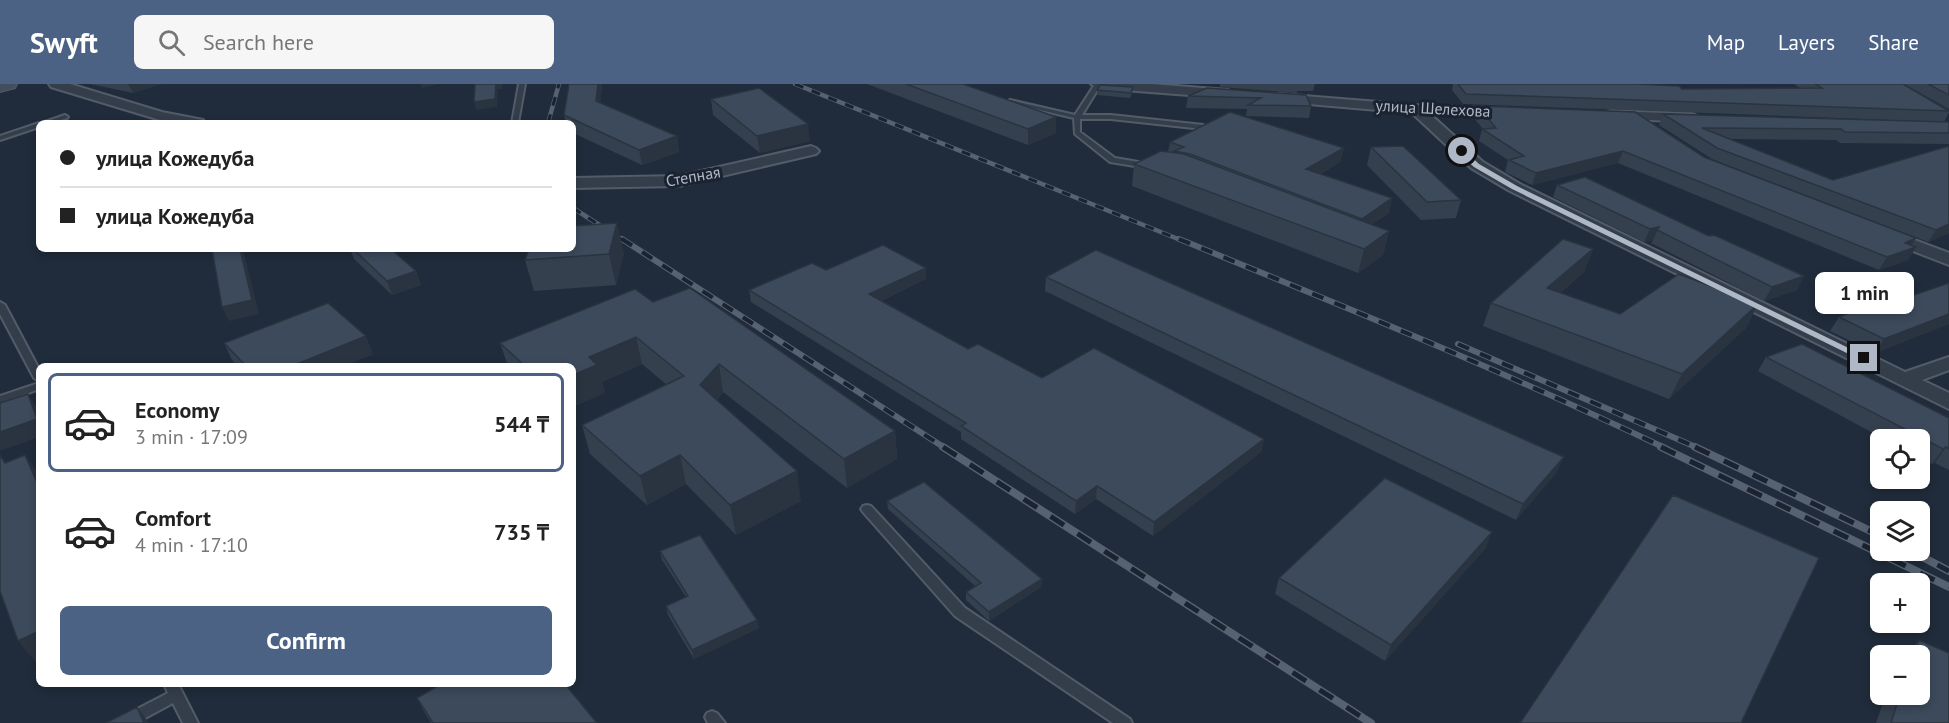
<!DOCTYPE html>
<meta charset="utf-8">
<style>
body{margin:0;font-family:"PT Sans",sans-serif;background:#f6f6f6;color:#222;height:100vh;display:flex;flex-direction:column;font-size:22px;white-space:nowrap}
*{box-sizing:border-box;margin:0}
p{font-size:20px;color:#767676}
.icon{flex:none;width:33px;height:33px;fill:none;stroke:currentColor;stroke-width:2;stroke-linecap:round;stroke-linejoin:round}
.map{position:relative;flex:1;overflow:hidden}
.panel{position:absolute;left:36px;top:279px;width:540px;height:324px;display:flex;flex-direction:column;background:#fff;border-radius:9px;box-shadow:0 3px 9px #0003}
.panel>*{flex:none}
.banner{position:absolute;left:36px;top:36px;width:540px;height:132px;border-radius:9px;box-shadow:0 3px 9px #0003;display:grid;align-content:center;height:132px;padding:0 24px;background:#fff}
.tools{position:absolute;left:1870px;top:345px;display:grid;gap:12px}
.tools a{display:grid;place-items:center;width:60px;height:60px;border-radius:9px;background:#fff;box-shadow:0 3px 9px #0003;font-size:30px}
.end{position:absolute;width:27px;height:27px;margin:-14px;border:8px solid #afb8c7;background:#111;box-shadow:0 0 0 3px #111}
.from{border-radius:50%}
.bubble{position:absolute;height:42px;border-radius:9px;background:#fff;box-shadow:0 3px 9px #0003;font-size:20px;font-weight:800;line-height:42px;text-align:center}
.banner b{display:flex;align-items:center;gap:21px;height:57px;font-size:22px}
.banner b+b{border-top:2px solid #e0e0e0}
.banner i{width:15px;height:15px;background:#222}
ul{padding:10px 0 0;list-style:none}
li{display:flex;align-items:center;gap:18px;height:99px;margin:0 12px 9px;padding:0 12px;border:3px solid transparent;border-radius:9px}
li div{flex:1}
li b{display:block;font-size:22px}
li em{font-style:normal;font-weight:800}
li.on{border-color:#4b6285}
li>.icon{width:54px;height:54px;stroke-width:1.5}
.action{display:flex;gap:12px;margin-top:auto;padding:12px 24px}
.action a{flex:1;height:69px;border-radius:9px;background:#4b6285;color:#fff;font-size:24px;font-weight:800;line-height:69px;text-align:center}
header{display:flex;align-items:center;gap:36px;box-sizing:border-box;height:84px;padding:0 30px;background:#4b6285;color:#fff}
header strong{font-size:28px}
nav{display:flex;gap:33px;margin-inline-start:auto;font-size:21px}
.search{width:420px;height:54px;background:#f6f6f6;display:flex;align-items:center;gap:15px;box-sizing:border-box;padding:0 21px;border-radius:9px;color:#767676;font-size:22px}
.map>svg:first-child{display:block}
</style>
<header>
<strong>Swyft</strong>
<div class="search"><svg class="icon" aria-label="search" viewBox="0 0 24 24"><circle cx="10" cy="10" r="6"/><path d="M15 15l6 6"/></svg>Search here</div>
<nav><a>Map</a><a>Layers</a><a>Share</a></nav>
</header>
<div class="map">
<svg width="1949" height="639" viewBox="0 0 1949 639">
<rect width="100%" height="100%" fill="#202c3b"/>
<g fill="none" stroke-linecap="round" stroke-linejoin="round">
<defs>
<path id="lane" d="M519,0H525L518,39H512Z
M1095,0H1101L1082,31H1111L1203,41L1206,43L1203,45L1111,35H1080V48L1115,74L1150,80V84H1147L1110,78L1075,50L1074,34L1007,18L1010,16L1075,31Z
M65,31L68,33L67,34L52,39H42Z
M39,39V43L0,56V52Z
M0,218L5,221L39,285V297L34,294L0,230Z
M39,299V305L0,319V312Z
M867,421L871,422L965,524L1130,635L1132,639H1113L955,532L863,428L861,425L863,422Z
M164,600H178L198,639H183L173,619L136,639H116L118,635L168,609Z
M712,627L717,629L725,639H708L705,633L707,629Z"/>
<path id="street" d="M49,0H70L162,28L203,36L205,39H174L160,36L51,3Z
M1091,0H1151L1228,6L1235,10L1228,14L1098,4Z
M1279,10L1416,21L1512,25L1514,28L1512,31L1507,32L1430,30L1483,78L1520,100L1905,288L1949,273V286L1922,296L1949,309V325L1508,106L1471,84L1412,29L1274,17L1272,14Z
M1612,27L1693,30L1700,34L1693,38L1607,34L1605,31L1607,28Z
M811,62L816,64L819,67L816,70L679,102L573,104V94L679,92Z
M1883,144L1949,169V181L1877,153L1874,149L1877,145Z"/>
<path id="secondary" d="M0,0H17L15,4L0,8Z"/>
</defs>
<use href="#lane" stroke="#525b68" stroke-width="4"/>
<use href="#street" stroke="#525b68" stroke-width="4"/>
<use href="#secondary" stroke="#525b68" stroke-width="2"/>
<use href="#lane" fill="#343e4b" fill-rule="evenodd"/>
<use href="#street" fill="#343e4b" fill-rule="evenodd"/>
<use href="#secondary" fill="#424d5e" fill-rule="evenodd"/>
<defs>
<path id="rail-far2" d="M795,0L1183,157
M548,39L559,0
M573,124L624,157"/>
<path id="rail-far1" d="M622,155L945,364
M1179,155C1343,222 1505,288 1665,364
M1458,260L1698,364"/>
<path id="rail" d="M943,363L1371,639
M1661,363L1949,503
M1695,363L1881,452
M1909,466L1949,487"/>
</defs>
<use href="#rail-far2" stroke="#566272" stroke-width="4.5"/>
<use href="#rail-far1" stroke="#566272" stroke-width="6"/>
<use href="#rail" stroke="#566272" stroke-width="8"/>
<use href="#rail-far2" stroke="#1a232f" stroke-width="3" stroke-dasharray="9" stroke-linecap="butt"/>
<use href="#rail-far1" stroke="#1a232f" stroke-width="4" stroke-dasharray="12" stroke-linecap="butt"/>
<use href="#rail" stroke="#1a232f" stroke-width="5" stroke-dasharray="16" stroke-linecap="butt"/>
</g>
<path fill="#34404e" d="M90,0H161L133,9Z
M569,0H602L600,19L677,52L679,68L642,81L573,49V39H566L564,31Z
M867,0H963L1056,33V49L1028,61Z
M1220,0H1315L1313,7H1297V9L1220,3Z
M1453,0H1636L1682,5L1800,4L1794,0H1903L1949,26V28L1944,38L1463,20L1452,6Z
M1904,0H1949V25Z
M1207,4L1311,22L1309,34L1246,32L1247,25L1186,24L1188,12Z
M1097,6L1132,9L1130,14L1097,11Z
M711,15L810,57L760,69L713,31Z
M1478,22L1704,73L1916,163L1908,176L1879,186L1618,79L1532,101L1505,88L1508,76L1479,57L1482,45H1483L1474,34Z
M1663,30L1949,38V60L1840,59L1836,56L1730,55L1949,149L1928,158L1712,75L1659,41Z
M1170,58L1344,64L1340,78L1320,90L1392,114L1389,129L1371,141L1389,147L1383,171L1358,189L1132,102L1134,80L1168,68Z
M1371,63L1461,116L1456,134L1421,136L1367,81Z
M1557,101L1797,206L1764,217L1651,159L1653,156L1644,158L1553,113Z
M350,165H391L416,187L421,201L392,211L354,175Z
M1593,165L1584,188L1560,209L1620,230L1758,220L1746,244L1669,315L1483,242L1491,219Z
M624,169L616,201L534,207L525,176Z
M826,186L926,195L881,217L968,265L1042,294L1264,355L1261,368L1153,452L1096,415L1075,430L961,355V348L751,218L749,206Z
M1046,193L1557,388L1516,436L1045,207Z
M1949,199V240L1875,269L1830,247L1839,233L1914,211Z
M653,218L895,347L897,375L847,404L723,308L717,316L801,417L736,451L686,400L647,421L590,370L582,341L667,301L642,280L602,298L605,309L573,282H508L500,259Z
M224,259L373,270L343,282H238L232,276Z
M1766,273L1949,334V386L1935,379L1932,380L1920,374V356H1886L1758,287Z
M887,417L1042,495L1041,503L989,537L966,516V508L975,502L888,425Z
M1486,464L1385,577L1275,510L1279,494Z
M660,467L759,544L694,575L668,531L666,522L686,513L662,476Z
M1919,556L1949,639H1876L1886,610H1920V572H1906Z
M417,614L597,639H431L423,626Z"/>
<path fill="#2a3440" d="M128,0H161L133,9Z
M421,0H439L422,4Z
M496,0H502V5H498L497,23L476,26L474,18Z
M598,0H602L599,32L596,17Z
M1056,33V49L1028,61V45Z
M808,40L810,57L760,69L757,52Z
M677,52L679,68L642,81L639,66Z
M1344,64L1340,78L1303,99L1306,85Z
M1623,67L1618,79L1532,101L1536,89Z
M1392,114L1389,129L1358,150L1362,135Z
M617,139L624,169L616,201L609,170Z
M1949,140V149L1928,158L1936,146Z
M1659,143L1653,156L1644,158L1650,145Z
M1389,147L1383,171L1358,189L1364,165Z
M1916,154L1909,165L1916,163L1908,176L1879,186L1887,173L1905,159Z
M240,165H243L259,230L229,237L222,223Z
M1593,165L1584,188L1538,227L1547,204Z
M926,184V195L870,222L869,210Z
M416,187L421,201L392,211L387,197Z
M1804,192L1797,206L1764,217L1772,203Z
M1758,220L1746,244L1669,315L1682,290Z
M1949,230V240L1875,269L1884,255Z
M366,252L373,270L343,282H292Z
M636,253L642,280L602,298L605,309L573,323V291L589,273Z
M719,280L723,308L706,329L700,301Z
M28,310L38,325L39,328V353L0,367V348Z
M895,347L897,375L847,404L844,375Z
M1264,355L1261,368L1153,452L1154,438Z
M1946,363L1935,379L1932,380L1943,365Z
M25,371L39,391V403Z
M680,371L686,400L647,421L640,392Z
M1564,373L1557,388L1516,436L1523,420Z
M797,387L801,417L736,451L730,421Z
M1097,402L1096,415L1075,430L1076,417Z
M1492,448L1486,464L1385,577L1391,561Z
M1042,495L1041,503L989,537V528Z
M757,536L759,544L694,575L692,566Z
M39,547V582L18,557Z
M137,623L149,639H144Z"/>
<path fill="#3c4a5b" stroke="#2a3440" stroke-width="1.5" d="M475,0H496L495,15L474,18Z
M569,0H598L596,17L677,52L639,66L564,31Z
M906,0H963L1056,33L1028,45Z
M1458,0H1636L1679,2L1682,5L1822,4L1815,0H1903L1949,27L1466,10Z
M1928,0H1949V11Z
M1100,1L1133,3L1131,9L1097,6Z
M759,4L808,40L757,52L711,15Z
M1207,4L1306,11L1311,22L1248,21L1261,14L1188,12Z
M1478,22L1635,28L1704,73L1916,154L1905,159L1916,163L1887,173L1623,67L1536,89L1509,76L1524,72L1482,45L1496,44Z
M1230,28L1344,64L1306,85L1392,114L1362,135L1190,70L1174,67L1184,63L1170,58Z
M1663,30L1949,38V49L1845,48L1841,45L1702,44L1833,96L1949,62V140L1936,146L1717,64Z
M1403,62L1461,116L1427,118L1371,63Z
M1161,67L1184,70L1389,147L1364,165L1134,80Z
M1585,93L1709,152L1714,151L1804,192L1772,203L1657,146L1659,143L1650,145L1557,101Z
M617,139L609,170L525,176L529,165H573V142Z
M1563,155L1593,165L1547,204L1620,230L1679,190L1758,220L1682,290L1491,219Z
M883,161L926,184L869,210L968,265L978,260L1042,294L1094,264L1264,355L1154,438L1097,402L1076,417L961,342L966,339L749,206L812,179L826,186Z
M212,165H240L252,216L222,223Z
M353,165H391L416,187L387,197Z
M1096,166L1564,373L1523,420L1046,193Z
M1949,199V230L1884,255L1839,233L1906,208L1914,211Z
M690,204L895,347L844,375L719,280L700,301L797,387L730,421L680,371L640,392L582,341L684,292L636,253L589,273L597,281L573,291V282H525L500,259L635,205L653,218Z
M328,219L366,252L292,282H246L224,259Z
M1802,260L1949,334V365L1946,363L1943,365L1766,273Z
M28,310L37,335L0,348V319Z
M0,371L5,379L25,371L39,403V547L18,557L0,507Z
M1385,394L1492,448L1391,561L1279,494Z
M924,398L1042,495L989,528L966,508L981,499L887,417Z
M1673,411L1819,474L1741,639H1520Z
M700,451L757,536L692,566L666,522L688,512L660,467Z
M1919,556L1949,569V639H1891L1900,610H1920V572H1913Z
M441,600H565L597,639H433L417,614Z
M137,623L144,639H106Z"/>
<path fill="#afb8c7" d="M1459,66H1464L1479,80L1517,102L1869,274L1861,276L1512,105L1474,83L1459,69Z"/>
<g text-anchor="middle" stroke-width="6" stroke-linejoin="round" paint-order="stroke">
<g font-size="16" fill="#afb8c7" stroke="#1a232f">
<text transform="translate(1433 24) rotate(3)" y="6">улица Шелехова</text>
<text transform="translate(693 92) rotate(-10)" y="6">Степная</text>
</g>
</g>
</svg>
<div class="tools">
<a><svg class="icon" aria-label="locate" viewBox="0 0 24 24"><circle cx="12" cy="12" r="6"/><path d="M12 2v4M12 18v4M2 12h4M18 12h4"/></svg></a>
<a><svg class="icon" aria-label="layers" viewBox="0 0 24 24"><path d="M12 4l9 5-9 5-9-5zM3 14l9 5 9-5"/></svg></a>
<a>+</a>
<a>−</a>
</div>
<i class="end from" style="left:1462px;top:67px"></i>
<i class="end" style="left:1864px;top:274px"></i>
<div class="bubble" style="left:1815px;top:188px;width:99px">1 min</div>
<div class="banner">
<b><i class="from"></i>улица Кожедуба</b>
<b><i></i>улица Кожедуба</b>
</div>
<section class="panel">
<ul>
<li class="on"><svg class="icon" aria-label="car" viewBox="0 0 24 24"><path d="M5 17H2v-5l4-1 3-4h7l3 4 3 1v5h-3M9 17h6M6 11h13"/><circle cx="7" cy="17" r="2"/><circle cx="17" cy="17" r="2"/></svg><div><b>Economy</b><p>3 min · 17:09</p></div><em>544 ₸</em></li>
<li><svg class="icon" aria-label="car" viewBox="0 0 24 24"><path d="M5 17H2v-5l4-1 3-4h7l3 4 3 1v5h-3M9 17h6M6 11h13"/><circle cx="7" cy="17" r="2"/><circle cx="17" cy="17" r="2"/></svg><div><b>Comfort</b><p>4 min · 17:10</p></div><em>735 ₸</em></li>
</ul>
<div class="action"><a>Confirm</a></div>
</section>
</div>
